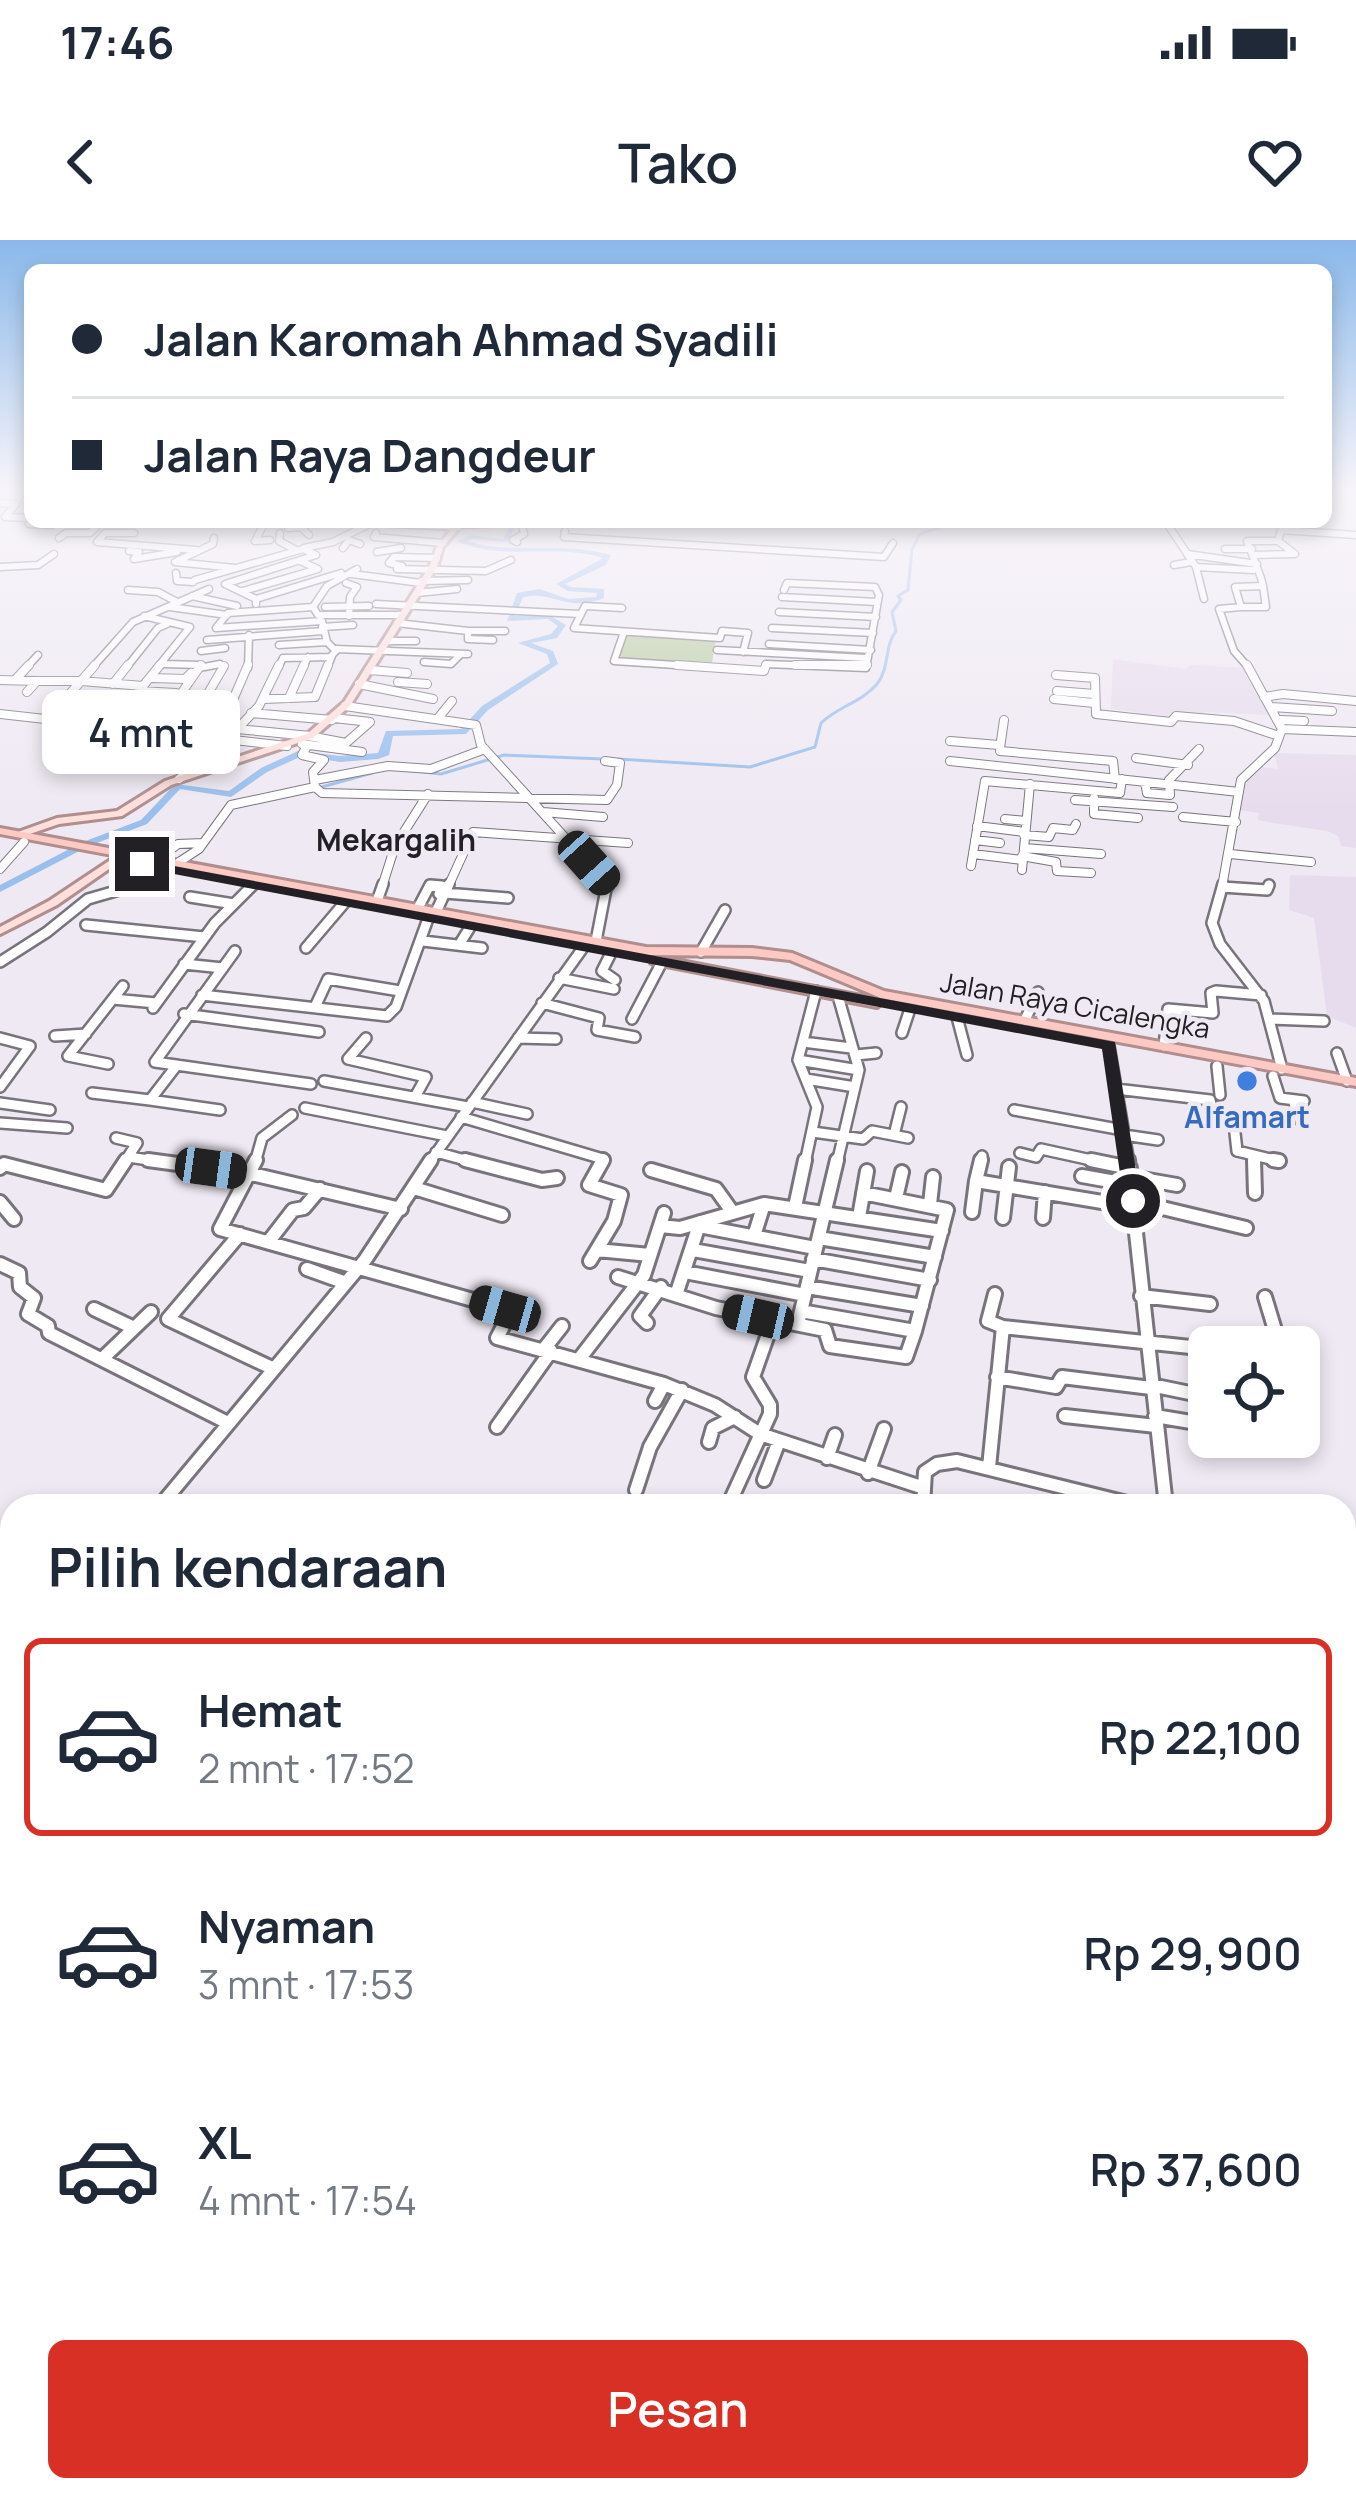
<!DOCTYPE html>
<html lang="id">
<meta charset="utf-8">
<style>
body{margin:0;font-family:Manrope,sans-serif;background:#f2f2f3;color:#1f2937;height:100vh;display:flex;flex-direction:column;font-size:45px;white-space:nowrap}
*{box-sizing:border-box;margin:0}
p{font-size:39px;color:#747a83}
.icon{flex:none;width:66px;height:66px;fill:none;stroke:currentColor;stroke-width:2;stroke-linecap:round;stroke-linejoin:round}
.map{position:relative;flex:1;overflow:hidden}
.side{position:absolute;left:0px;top:1254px;width:1356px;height:1008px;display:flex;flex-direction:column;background:#fff;border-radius:36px 36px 0 0;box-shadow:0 6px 18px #0003}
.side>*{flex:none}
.hud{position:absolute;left:24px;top:24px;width:1308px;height:264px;border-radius:18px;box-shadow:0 6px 18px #0003;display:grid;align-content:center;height:264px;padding:0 48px;background:#fff}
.tools{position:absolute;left:1188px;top:1086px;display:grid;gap:24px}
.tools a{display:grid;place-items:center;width:132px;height:132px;border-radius:18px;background:#fff;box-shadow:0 6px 18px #0003;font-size:60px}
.end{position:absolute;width:54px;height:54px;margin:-27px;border:15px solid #222024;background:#fff;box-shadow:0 0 0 6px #fff}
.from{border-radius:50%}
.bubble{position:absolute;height:84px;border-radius:18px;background:#fff;box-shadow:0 6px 18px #0003;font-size:39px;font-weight:600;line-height:84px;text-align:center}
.car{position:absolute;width:36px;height:72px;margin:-36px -18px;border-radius:15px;box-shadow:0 0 9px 3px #0007;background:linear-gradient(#222 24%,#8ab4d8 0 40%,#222 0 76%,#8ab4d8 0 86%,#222 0)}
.hud b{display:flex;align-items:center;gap:42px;height:114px;font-size:45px}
.hud b+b{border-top:3px solid #e0e1e3}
.hud i{width:30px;height:30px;background:#1f2937}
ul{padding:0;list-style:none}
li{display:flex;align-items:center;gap:36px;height:198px;margin:0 24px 18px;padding:0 24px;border:6px solid transparent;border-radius:18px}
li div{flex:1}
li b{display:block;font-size:45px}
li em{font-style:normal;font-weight:600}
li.active{border-color:#d93025}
li>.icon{width:108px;height:108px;stroke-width:1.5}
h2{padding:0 48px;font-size:54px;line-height:144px}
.button{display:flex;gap:24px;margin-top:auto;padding:24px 48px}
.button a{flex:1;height:138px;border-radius:18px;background:#d93025;color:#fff;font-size:48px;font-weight:600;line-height:138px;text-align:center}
.status{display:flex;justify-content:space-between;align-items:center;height:84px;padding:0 60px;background:#fff;direction:ltr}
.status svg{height:33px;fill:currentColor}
header{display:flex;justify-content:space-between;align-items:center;height:156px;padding:0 48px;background:#fff;font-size:54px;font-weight:600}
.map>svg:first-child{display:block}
</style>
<div class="status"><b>17:46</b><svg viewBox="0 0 49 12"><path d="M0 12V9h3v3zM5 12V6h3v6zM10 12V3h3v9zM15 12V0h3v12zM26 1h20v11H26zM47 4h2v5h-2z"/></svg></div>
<header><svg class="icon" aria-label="back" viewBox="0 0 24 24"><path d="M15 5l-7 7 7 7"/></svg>Tako<svg class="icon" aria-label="heart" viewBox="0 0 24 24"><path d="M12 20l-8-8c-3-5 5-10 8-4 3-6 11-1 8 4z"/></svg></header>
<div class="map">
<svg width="1356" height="2262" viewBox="0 0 1356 2262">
<rect width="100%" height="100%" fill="#efe9f3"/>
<path fill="#e7dced" d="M1113,419L1186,429L1191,425L1250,428L1271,475L1209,472L1166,476L1111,469Z
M1274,513L1356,515V608L1341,606L1338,596L1327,591L1267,582L1258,580L1259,573L1239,570L1244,535L1254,526L1278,529Z
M1290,635L1356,637V788L1327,776L1314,678L1289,670Z"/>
<path fill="#b3c899" d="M626,395L716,400L712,422L627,420L620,416Z"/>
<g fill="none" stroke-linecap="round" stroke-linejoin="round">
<path stroke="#9abfec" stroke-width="3" d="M618,519L750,527L815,507L821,483C837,467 862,462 877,444C890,428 884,406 896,391L892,372L901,360L898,356L908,350L912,309L920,294L955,282
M406,530L441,534L504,515L603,519
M318,548L372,533
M156,643L173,632"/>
<path fill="#9abfec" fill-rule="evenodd" d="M512,282H518L507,302L472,299L467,301C514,316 560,300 611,315L606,325L565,344L570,347L604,349V358C566,373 554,350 523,357L515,376L549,375L566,385L557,398L531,403L553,411L558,424L488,470L466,494L393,496L389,515L378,519L340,522L302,516L267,532L231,557L180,549L147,584L89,606L0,652V645L83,602L141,580L175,544L229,551L261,528L298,511L340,516L378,513L386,491L461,489L482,466L550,423L547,414L518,403L551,394L558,386L548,379L507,381L517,353L539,349L568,359L596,357L597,353L568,351L556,344L603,318C555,303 503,322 457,301L471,295L503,299Z"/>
<defs>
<path id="minor-far5" d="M25,260H30
M0,263L16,264L5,277L30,278
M185,282H298
M351,282L458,287
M602,282H637
M1166,282L1196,327L1204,359
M29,284L52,285
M264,284L255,301L270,300
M458,285L537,282
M288,288L301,287L309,295
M565,291L564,297L884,317L893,303
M134,293H105L97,302L196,310
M280,293L279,301L296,310
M376,293L374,297L443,303
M59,298L66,293H90L101,282
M214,298L213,304L175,322L235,328
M1278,301L1281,290L1356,295
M517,302L513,300L524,294L522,285
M304,308L333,302L369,284
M343,308L349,300L360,304
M1225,309H1252
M129,311L139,312L134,319L177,312
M377,312L401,308
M1187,314L1257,324
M1254,315L1295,314L1278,301H1247L1261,338
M1174,325L1191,322
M402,326L389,323L394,317L437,318
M0,327L38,325L54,314
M1196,327L1253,330
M357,329L327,346L313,367L318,375H402
M397,329L486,331L511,320
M176,333L177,341L193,342
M352,334L421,343
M195,340L303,309L316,315
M422,341L468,340
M346,343L357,347L350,357L349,376
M128,350L158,352L177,362
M784,350L787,343L875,347L879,355
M243,351L318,329L300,321
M417,353L457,349
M192,356L237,366
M782,357L877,362
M256,359L225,344L316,315
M256,364V359L341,333
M376,364L580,374
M170,367L227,375
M325,367L369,366
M1241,367H1266L1263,346
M622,368L585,366L574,388L720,398L722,391L748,393L743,412
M779,372L876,377
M144,376L190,387L157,428
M397,383L468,391V399L493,400
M322,387L353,385
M772,388L873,393
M468,391H505
M624,392L614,421L722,428
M207,400L323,391
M388,401H416
M769,404L871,410
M279,405L327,402
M336,409L468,414
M717,410L866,418
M201,411L225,408
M283,418L330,417L336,411L327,402L322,381L216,388L228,373L313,367
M424,422L451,424L461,414
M164,424L201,425
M766,424L866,428L879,355
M26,428L38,415
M92,428L133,382L209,349
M126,428L158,388L167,384
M199,428L220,424
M248,428L249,395
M278,428L283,418
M303,428L308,417
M327,428L332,416
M1249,428L1234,411L1219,369L1241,367L1235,347L1263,346L1261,338"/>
<path id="minor-far4" d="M95,425L81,441L143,446L126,468
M677,425L764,431L766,425
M795,425H867
M369,430L407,433
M1056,435L1095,438L1096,474L1171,482L1176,476L1234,481L1279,496
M152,438L185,439L191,433
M0,440L37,441
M15,440L29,425
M398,442L427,444
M113,444L128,425
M359,444L433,459
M143,446L160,425
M139,451L176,453
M1057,451L1094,454
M27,452L37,441H81L54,472L67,474
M1264,457L1283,454L1356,461
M289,458L304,425
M263,459L315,457L328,425
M1054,459L1094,463
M203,462L224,426
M345,466L476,485L481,505L610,647
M91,467L168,469
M1272,467L1332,471
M251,473L332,480
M0,474L287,506
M439,477L452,461
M1281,480L1304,481
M183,486L201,465
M237,489L310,496
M1282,489L1356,492
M155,491L201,425
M204,496L232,462L248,425
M309,496L346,503L370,482L334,478
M229,498L259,466L279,425
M950,501L999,505
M302,504L362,512
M307,506L302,515L324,520L313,532L315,547L322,553L607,560L617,545L620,523L605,521
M1000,508L1004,480
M1000,511L1113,521L1115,539
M1136,518L1188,525
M950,521L1239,552
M179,539L217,511
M315,540L388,526L431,529L485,509
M1145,542L1147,553L1170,555L1169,540L1199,509
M1094,558V574L1138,578
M1075,560L1173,567
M543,572L603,577
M1183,577L1236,582
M1005,579L1026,581
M977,586L1025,592
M1024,595L1049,597L1053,588L1073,590L1076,584
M350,598L399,600
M975,600L1000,603
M1024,608L1101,614
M973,614L1022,620
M1230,614L1311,622
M1022,616L1056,622L1057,631L1091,633
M158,619L178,604L203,603
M179,622L199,609L231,565L315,547
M971,626L985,541L1120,553L1122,539
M0,629L24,602
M1022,630L1030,544
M119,647L152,641L171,629
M382,647L395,606L428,554
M429,647H442
M448,647L473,592L628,603
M1222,647L1241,540L1275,508L1282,489L1247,425"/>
<path id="minor-far3" d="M1223,644L1212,683L1220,704L1264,761L1282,829
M1222,647L1267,650L1269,645
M445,653L508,658
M190,657L234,664
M377,661L383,644
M418,668L430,645L442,646L439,654
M436,672L449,644
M86,685L204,697
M47,692L88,659L140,644
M423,701L482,708
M596,701L607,644
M459,705L472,684
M306,708L346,661
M235,711L155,822L311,844
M612,711L602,731L615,740
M701,712L725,670
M0,722L47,692
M184,724L223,728
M559,738L614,749
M202,755L387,776L396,767L429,676
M113,759L156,763
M542,763L599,778L597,790L635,797
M315,767L328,739L400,751
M153,768L215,683L254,644
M184,774L319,792
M1137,776L1164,779
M957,777L967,815
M632,779L662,722
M1269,779L1324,781
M1025,780L1038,752
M902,793L910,769
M55,796L86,794
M0,798L30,806L0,847
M366,798L348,819L426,837L415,857
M518,798L556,799
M803,802L851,808
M1109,806L1129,923
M1164,806L1168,769L1213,773L1211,753L1216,751L1261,755
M1337,813L1347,841
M856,815L876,813
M798,820L859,830
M108,824L68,816L123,746
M1217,826L1220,855
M1273,836L1280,858L1304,861
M806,839L855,847
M324,841L468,867
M1116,849L1210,860L1215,880L1234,884L1237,911L1279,921
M92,853L150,860L177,825
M150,860L220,870
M1293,860L1300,880
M472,862L527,874
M0,863L50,870
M305,868L447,896
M1014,870L1123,890
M461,877L603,919L601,923
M0,883L67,888
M813,892L863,899L872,891L908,898
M894,895L901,867
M1124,895L1158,900
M116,898L137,903L124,923
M436,912L476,923
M1020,913L1036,917L1041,909L1105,923
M1254,916V923
M128,917L170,923
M255,923L262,898L292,875
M429,923L585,705
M805,923L817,867L798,820L816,751
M837,923L859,830L838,756
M980,923L982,916"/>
<path id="minor-far2" d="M148,920L252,934L401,969
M256,920L220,989L505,1069L509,1075L497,1098L664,1144L715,1165L760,1194L918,1246
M465,920L542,940L557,938
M1091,920L1130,928
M1128,920L1166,1266
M1254,920L1255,953
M1273,920L1279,921
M0,928L4,924L106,950L126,920
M651,930L716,949L731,970
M1082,936L1132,945
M1131,937L1177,945
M976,941L981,920
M414,948L502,975
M896,958L902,932
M1133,961L1246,988
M0,962L14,979
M930,964L933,937
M795,967L805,920
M972,972L976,941L1132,967
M859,977L867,931
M1003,978L1009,927
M1043,978L1045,952
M660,986L680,988L764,964L942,991
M699,986L815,1008
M240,994L168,1079L274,1129
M754,996L764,964
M819,998L935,1017
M269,1001L293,970L304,968L320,949
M597,1010L650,1015
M693,1010L810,1031
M813,1019L930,1040
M590,1021L614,981L621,955L589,945L603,920
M0,1024L19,1033L20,1047L34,1058L28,1074L48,1086L49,1093L228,1183
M307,1029L346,1043
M685,1032L805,1055
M618,1037L716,1068L825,1090L830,1106L906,1117L915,1091
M807,1047L922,1066
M677,1052L700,982
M995,1054L988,1081L1003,1087L1209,1109
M1141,1056L1210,1064
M94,1069L134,1088
M801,1071L915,1091L947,970L863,953
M647,1083L640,1076L661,1047
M798,1084L837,920
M1231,1107L1230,1097L1278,1100L1265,1057
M544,1109L562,1086
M580,1118L644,1035L664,973
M102,1119L151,1072
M997,1137L1056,1147L1062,1137L1151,1148
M1151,1145L1209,1157
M655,1161L664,1144
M1065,1176L1156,1186
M1155,1176L1209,1185
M497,1187L551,1111
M709,1202L713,1188L735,1177
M827,1218L835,1195
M989,1227L1003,1087
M868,1233L884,1189
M764,1240L779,1201
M636,1250L650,1207L682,1150
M731,1259L749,1266
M160,1266L365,1020L431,920
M728,1266L770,1174V1165L753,1137L773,1080
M923,1266L925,1232L937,1224L957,1221L1139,1266"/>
<path id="minor-far1" d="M0,1457L12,1443
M0,1512L12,1519
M1344,1567L1356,1571
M1344,1617L1356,1620
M1344,1665L1356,1669"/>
<path id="minor" d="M1344,1728L1356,1748
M1344,1787L1356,1790
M1344,1850L1356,1854
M1344,1915L1356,1919
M0,1933L12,1939
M1344,1979L1356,1983
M1344,2049L1356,2053
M263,2250L269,2262
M70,2262L77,2250
M1001,2262L1012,2250"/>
<path id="major" d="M457,282H464L443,307L437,327L350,466L313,498L171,545L122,576L59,584L24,596H18V592L57,578L117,571L165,541L307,494L344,462L429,327L437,307Z
M115,617L120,620L119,622L57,665L0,694V687L49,661Z"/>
<path id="highway" d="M0,588L646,707L752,708L792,713L884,751L1356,838V846L881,758L790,720L752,716L646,715L0,594Z
M655,716L877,759L883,763L877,767L651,723V717Z"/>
</defs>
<use href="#minor-far5" stroke="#79737c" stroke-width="9"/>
<use href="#minor-far4" stroke="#79737c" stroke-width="10"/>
<use href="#minor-far3" stroke="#79737c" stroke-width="14"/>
<use href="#minor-far2" stroke="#79737c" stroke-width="18"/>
<use href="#minor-far1" stroke="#79737c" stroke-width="21"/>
<use href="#minor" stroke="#79737c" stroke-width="24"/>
<use href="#major" stroke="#b08e8d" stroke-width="6"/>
<use href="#highway" stroke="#b08e8d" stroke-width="6"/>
<use href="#minor-far5" stroke="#fff" stroke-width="6"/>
<use href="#minor-far4" stroke="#fff" stroke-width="8"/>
<use href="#minor-far3" stroke="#fff" stroke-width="9"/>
<use href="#minor-far2" stroke="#fff" stroke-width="12"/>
<use href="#minor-far1" stroke="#fff" stroke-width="15"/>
<use href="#minor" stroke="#fff" stroke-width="18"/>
<use href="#major" fill="#fddfdc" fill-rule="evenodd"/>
<use href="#highway" fill="#fcc9c5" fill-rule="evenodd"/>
</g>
<linearGradient id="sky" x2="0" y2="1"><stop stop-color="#89b8ea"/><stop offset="0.44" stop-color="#f8f5fa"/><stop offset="1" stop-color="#f8f5fa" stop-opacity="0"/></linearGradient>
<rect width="1356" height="570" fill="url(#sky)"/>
<path fill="#222024" d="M142,620L1115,802L1141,961L1133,967L1124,961L1102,809L137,627Z"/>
<circle fill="#3f7fe0" stroke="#efe9f3" stroke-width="4.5" cx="1247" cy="841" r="12"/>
<g text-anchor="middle" stroke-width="9" stroke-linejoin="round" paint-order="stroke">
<g font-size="27" fill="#222024" stroke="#efe9f3">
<text transform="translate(1075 766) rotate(10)" y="9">Jalan Raya Cicalengka</text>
</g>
<g font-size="30" font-weight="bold" fill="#222024" stroke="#efe9f3">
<text x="396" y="611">Mekargalih</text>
</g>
<g font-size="30" font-weight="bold" fill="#366cbe" stroke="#efe9f3">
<text x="1247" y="888">Alfamart</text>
</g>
</g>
</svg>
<div class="tools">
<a><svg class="icon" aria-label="locate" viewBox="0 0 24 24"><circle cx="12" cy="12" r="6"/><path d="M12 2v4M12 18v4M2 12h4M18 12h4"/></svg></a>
</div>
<i class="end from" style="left:1133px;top:961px"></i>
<i class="end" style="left:142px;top:624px"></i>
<div class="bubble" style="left:42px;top:450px;width:198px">4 mnt</div>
<i class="car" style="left:589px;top:623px;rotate:138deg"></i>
<i class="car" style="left:211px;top:928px;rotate:98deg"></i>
<i class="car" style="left:505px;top:1069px;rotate:286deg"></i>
<i class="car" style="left:758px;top:1077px;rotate:283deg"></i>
<div class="hud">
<b><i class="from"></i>Jalan Karomah Ahmad Syadili</b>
<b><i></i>Jalan Raya Dangdeur</b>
</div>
<section class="side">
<h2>Pilih kendaraan</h2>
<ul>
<li class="active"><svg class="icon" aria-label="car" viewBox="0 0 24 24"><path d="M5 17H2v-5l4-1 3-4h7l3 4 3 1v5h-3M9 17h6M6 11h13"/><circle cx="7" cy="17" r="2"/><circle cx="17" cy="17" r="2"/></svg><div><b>Hemat</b><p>2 mnt · 17:52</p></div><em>Rp 22,100</em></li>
<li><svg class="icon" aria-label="car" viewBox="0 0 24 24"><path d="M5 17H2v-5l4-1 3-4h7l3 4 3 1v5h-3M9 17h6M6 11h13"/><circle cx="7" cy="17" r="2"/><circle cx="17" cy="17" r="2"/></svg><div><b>Nyaman</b><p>3 mnt · 17:53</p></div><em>Rp 29,900</em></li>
<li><svg class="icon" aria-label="car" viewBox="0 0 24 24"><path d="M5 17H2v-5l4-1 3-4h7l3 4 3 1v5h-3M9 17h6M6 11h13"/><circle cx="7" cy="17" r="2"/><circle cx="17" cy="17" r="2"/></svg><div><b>XL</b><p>4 mnt · 17:54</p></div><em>Rp 37,600</em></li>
</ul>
<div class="button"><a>Pesan</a></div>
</section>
</div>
